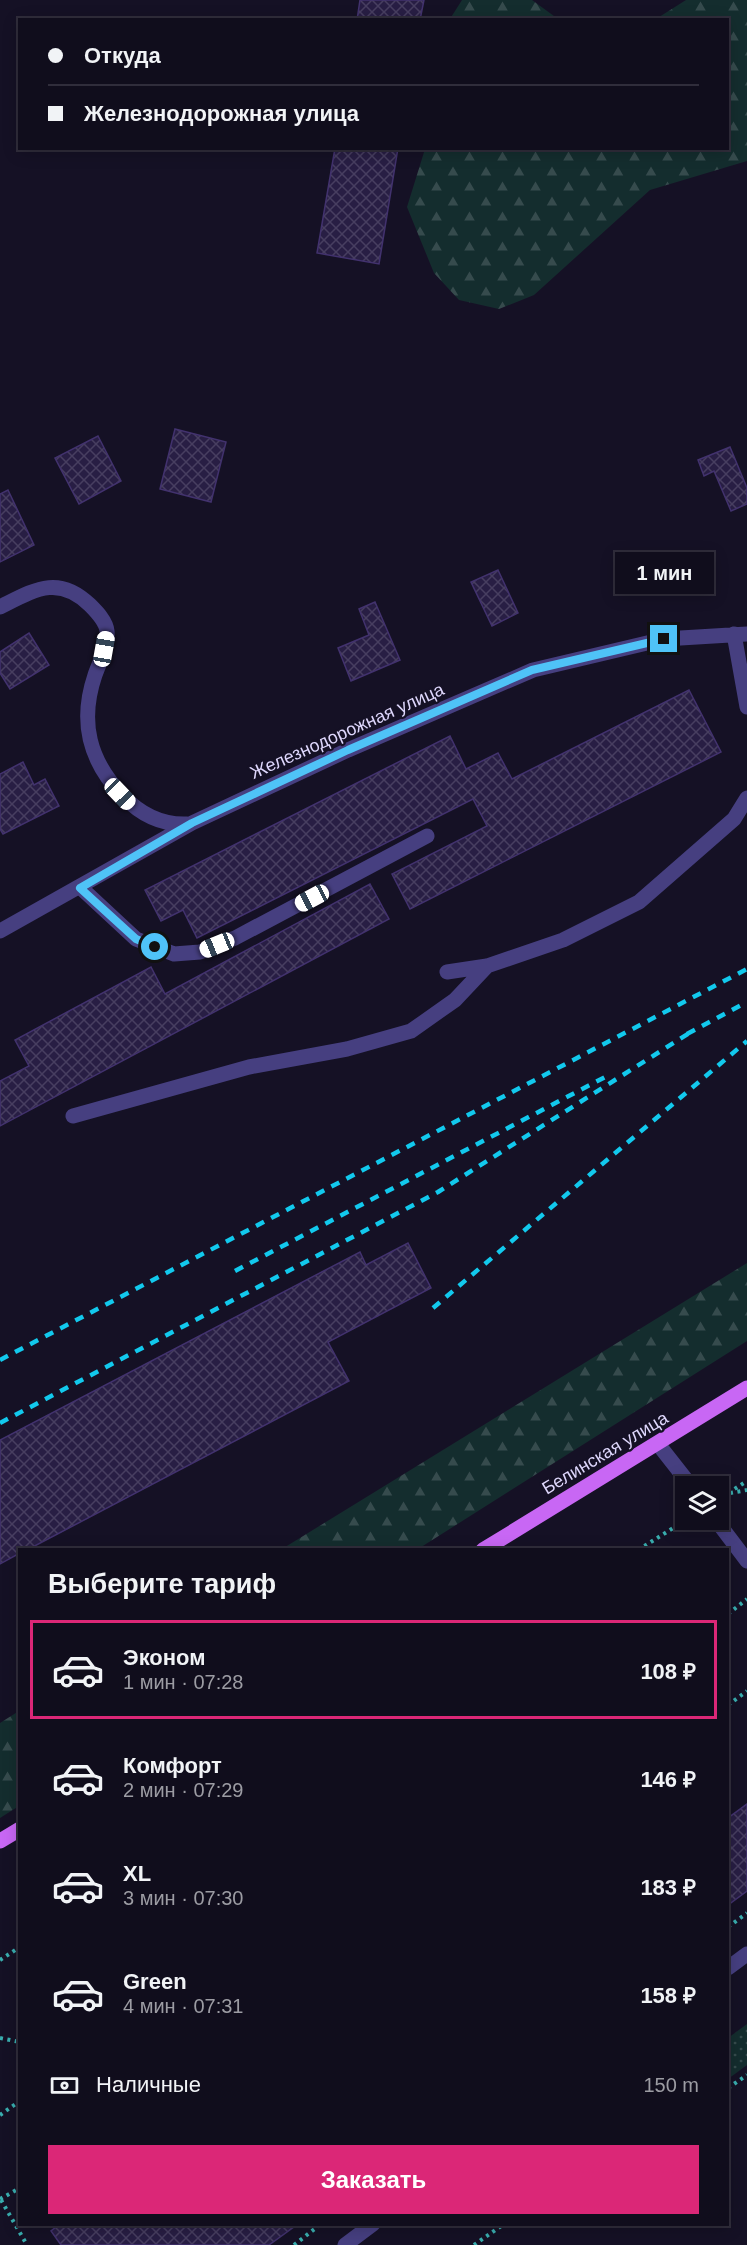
<!DOCTYPE html>
<html lang="ru">
<meta charset="utf-8">
<style>
body{margin:0;font-family:Helvetica,sans-serif;background:#1e1b29;color:#f1f3f6;height:100vh;display:flex;flex-direction:column;font-size:22px;white-space:nowrap}
*{box-sizing:border-box;margin:0}
p{font-size:20px;color:#9c9ca3}
.icon{flex:none;width:33px;height:33px;fill:none;stroke:currentColor;stroke-width:2;stroke-linecap:round;stroke-linejoin:round}
.map{position:relative;flex:1;overflow:hidden}
.side{position:absolute;left:18px;top:1548px;width:711px;height:678px;display:flex;flex-direction:column;background:#100d1c;border-radius:0px;box-shadow:0 3px 15px #0003,0 0 0 2px #302d3b}
.side>*{flex:none}
.guide{position:absolute;left:18px;top:18px;width:711px;height:132px;border-radius:0px;box-shadow:0 3px 15px #0003,0 0 0 2px #302d3b;display:grid;align-content:center;height:132px;padding:0 30px;background:#100d1c}
.buttons{position:absolute;left:675px;top:1476px;display:grid;gap:12px}
.buttons a{display:grid;place-items:center;width:54px;height:54px;border-radius:0px;background:#100d1c;box-shadow:0 3px 15px #0003,0 0 0 2px #302d3b;font-size:30px}
.end{position:absolute;width:27px;height:27px;margin:-14px;border:8px solid #4fc3f7;background:#111;box-shadow:0 0 0 3px #111}
.from{border-radius:50%}
.bubble{position:absolute;height:42px;border-radius:0px;background:#100d1c;box-shadow:0 3px 15px #0003,0 0 0 2px #302d3b;font-size:20px;font-weight:800;line-height:42px;text-align:center}
.car{position:absolute;width:18px;height:36px;margin:-18px -9px;border-radius:8px;box-shadow:0 0 4px 2px #0007;background:linear-gradient(#fff 24%,#345 0 40%,#fff 0 76%,#345 0 86%,#fff 0)}
.guide b{display:flex;align-items:center;gap:21px;height:57px;font-size:22px}
.guide b+b{border-top:2px solid #302d3b}
.guide i{width:15px;height:15px;background:#f1f3f6}
ul{padding:0;list-style:none}
li{display:flex;align-items:center;gap:18px;height:99px;margin:0 12px 9px;padding:0 18px;border:3px solid transparent;border-radius:0px}
li div{flex:1}
li b{display:block;font-size:22px}
li em{font-style:normal;font-weight:800}
li.active{border-color:#db2777}
li>.icon{width:54px;height:54px;stroke-width:1.5}
h2{padding:0 30px;font-size:27px;line-height:72px}
.pay{display:flex;align-items:center;gap:15px;height:66px;padding:0 30px;font-size:22px}
.pay p{margin-inline-start:auto}
.action{display:flex;gap:12px;margin-top:auto;padding:12px 30px}
.action a{flex:1;height:69px;border-radius:0px;background:#db2777;color:#fff;font-size:24px;font-weight:800;line-height:69px;text-align:center}
.map>svg:first-child{display:block}
</style>
<div class="map">
<svg width="747" height="2245" viewBox="0 0 747 2245">
<defs>
<pattern id="grass-dots" width="8" height="8" patternUnits="userSpaceOnUse" patternTransform="scale(1.5)"><rect width="8" height="8" fill="#142d2e"/><path d="M2 2h.1M6 6h.1" fill="none" stroke="#364b4d" stroke-width="1.8" stroke-linecap="round"/></pattern>
<pattern id="forest-firs" width="22" height="20" patternUnits="userSpaceOnUse" patternTransform="scale(1.5)"><rect width="22" height="20" fill="#142d2e"/><path d="M5 1l3.5 6h-7zM16 11l3.5 6h-7z" fill="#364b4d"/></pattern>
<pattern id="building-cross-hatch" width="8" height="8" patternUnits="userSpaceOnUse" patternTransform="scale(1.5)"><rect width="8" height="8" fill="#281e44"/><path d="M0 0l8 8M0 8l8-8" fill="none" stroke="#473e60"/></pattern>
</defs>
<rect width="100%" height="100%" fill="#151125"/>
<path fill="url(#grass-dots)" d="M747,2024V2065L728,2079V2038Z"/>
<path fill="url(#forest-firs)" d="M462,0H532L558,19H450Z
M686,0H747V161L650,190L534,295L499,309L459,300L434,273L407,207L425,149L728,148V20L656,19Z
M747,1263V1341L418,1549H282Z
M19,1711V1806L0,1818V1723Z"/>
<path fill="url(#building-cross-hatch)" stroke="#42326e" stroke-width="1.5" d="M360,0H424L420,20H357Z
M335,148H398L379,264L317,253Z
M175,429L226,442L211,502L160,489Z
M98,436L121,481L79,504L55,458Z
M730,447L747,488V504L731,511L714,471L704,476L698,460Z
M8,490L34,545L0,562V494Z
M498,570L518,613L492,626L471,582Z
M375,602L400,660L351,681L338,648L369,635L359,609Z
M29,633L49,665L10,689L0,673V652Z
M689,690L721,752L410,909L392,874L487,826L473,799L197,938L183,910L161,921L145,890L450,736L466,769L498,753L512,779Z
M23,762L34,785L45,779L59,806L3,834L0,829V774Z
M370,884L389,919L0,1126V1081L29,1066L15,1040L151,967L165,994Z
M408,1243L431,1288L328,1342L349,1381L27,1550H20V1553L0,1564V1440L360,1252L366,1265Z
M747,1804V1891L728,1905V1818Z
M60,2224H298L269,2245H61L51,2231Z"/>
<g fill="none" stroke-linecap="round" stroke-linejoin="round">
<path stroke="#39aeaf" stroke-width="4" stroke-dasharray="3 4.5" stroke-linecap="butt" d="M730,1493L747,1490
M722,1497L747,1481
M638,1550L686,1520
M728,1614L747,1599
M728,1705L747,1691
M728,1927L747,1913
M0,1960L20,1947
M0,2038L20,2042
M728,2088L747,2075
M0,2115L20,2101
M0,2199L20,2188
M1,2200L27,2245
M294,2245L321,2224
M474,2245L504,2224"/>
<path stroke="#463f80" stroke-width="15" d="M0,607C34,590 58,574 90,605C97,612 106,621 107,631C109,645 99,663 95,675C79,722 89,761 123,796C141,815 162,825 187,824
M734,634L747,707
M80,887L136,939L174,954L200,952L235,938L427,836
M0,931L192,823L348,750L533,670L664,639L747,634
M447,972L487,966L563,940L639,902L734,819L747,798
M73,1116L249,1067L347,1049L411,1031L455,1000L487,966
M658,1444L691,1486
M716,1520L747,1561
M728,1968L747,1954
M345,2245L373,2224"/>
<path stroke="#c867f4" stroke-width="15" d="M483,1550L747,1388
M0,1841L20,1829"/>
<path stroke="#12c9ed" stroke-width="4.5" stroke-dasharray="9 8" stroke-linecap="butt" d="M687,1034L747,1002
M235,1271L607,1076
M433,1308L747,1041
M0,1360L747,969
M0,1423L438,1192L694,1030"/>
</g>
<g fill="none" stroke-linecap="round" stroke-linejoin="round">
<path stroke="#4fc3f7" stroke-width="8" d="M155,947L136,939L80,888L192,823L348,750L532,670L664,639"/>
</g>
<g text-anchor="middle" stroke-width="4.5" stroke-linejoin="round" paint-order="stroke">
<g font-size="18" fill="#ded7fc" stroke="#151125">
<text transform="translate(347 731) rotate(-24)" y="6">Железнодорожная улица</text>
<text transform="translate(605 1453) rotate(-31)" y="6">Белинская улица</text>
</g>
</g>
</svg>
<div class="buttons">
<a><svg class="icon" aria-label="layers" viewBox="0 0 24 24"><path d="M12 4l9 5-9 5-9-5zM3 14l9 5 9-5"/></svg></a>
</div>
<i class="end from" style="left:155px;top:947px"></i>
<i class="end" style="left:664px;top:639px"></i>
<div class="bubble" style="left:615px;top:552px;width:99px">1 мин</div>
<i class="car" style="left:104px;top:649px;rotate:10deg"></i>
<i class="car" style="left:120px;top:794px;rotate:136deg"></i>
<i class="car" style="left:312px;top:898px;rotate:242deg"></i>
<i class="car" style="left:217px;top:945px;rotate:248deg"></i>
<div class="guide">
<b><i class="from"></i>Откуда</b>
<b><i></i>Железнодорожная улица</b>
</div>
<section class="side">
<h2>Выберите тариф</h2>
<ul>
<li class="active"><svg class="icon" aria-label="car" viewBox="0 0 24 24"><path d="M5 17H2v-5l4-1 3-4h7l3 4 3 1v5h-3M9 17h6M6 11h13"/><circle cx="7" cy="17" r="2"/><circle cx="17" cy="17" r="2"/></svg><div><b>Эконом</b><p>1 мин · 07:28</p></div><em>108 ₽</em></li>
<li><svg class="icon" aria-label="car" viewBox="0 0 24 24"><path d="M5 17H2v-5l4-1 3-4h7l3 4 3 1v5h-3M9 17h6M6 11h13"/><circle cx="7" cy="17" r="2"/><circle cx="17" cy="17" r="2"/></svg><div><b>Комфорт</b><p>2 мин · 07:29</p></div><em>146 ₽</em></li>
<li><svg class="icon" aria-label="car" viewBox="0 0 24 24"><path d="M5 17H2v-5l4-1 3-4h7l3 4 3 1v5h-3M9 17h6M6 11h13"/><circle cx="7" cy="17" r="2"/><circle cx="17" cy="17" r="2"/></svg><div><b>XL</b><p>3 мин · 07:30</p></div><em>183 ₽</em></li>
<li><svg class="icon" aria-label="car" viewBox="0 0 24 24"><path d="M5 17H2v-5l4-1 3-4h7l3 4 3 1v5h-3M9 17h6M6 11h13"/><circle cx="7" cy="17" r="2"/><circle cx="17" cy="17" r="2"/></svg><div><b>Green</b><p>4 мин · 07:31</p></div><em>158 ₽</em></li>
</ul>
<div class="pay"><svg class="icon" aria-label="cash" viewBox="0 0 24 24"><path d="M3 7h18v10H3z"/><circle cx="12" cy="12" r="2"/></svg>Наличные<p>150 m</p></div>
<div class="action"><a>Заказать</a></div>
</section>
</div>
